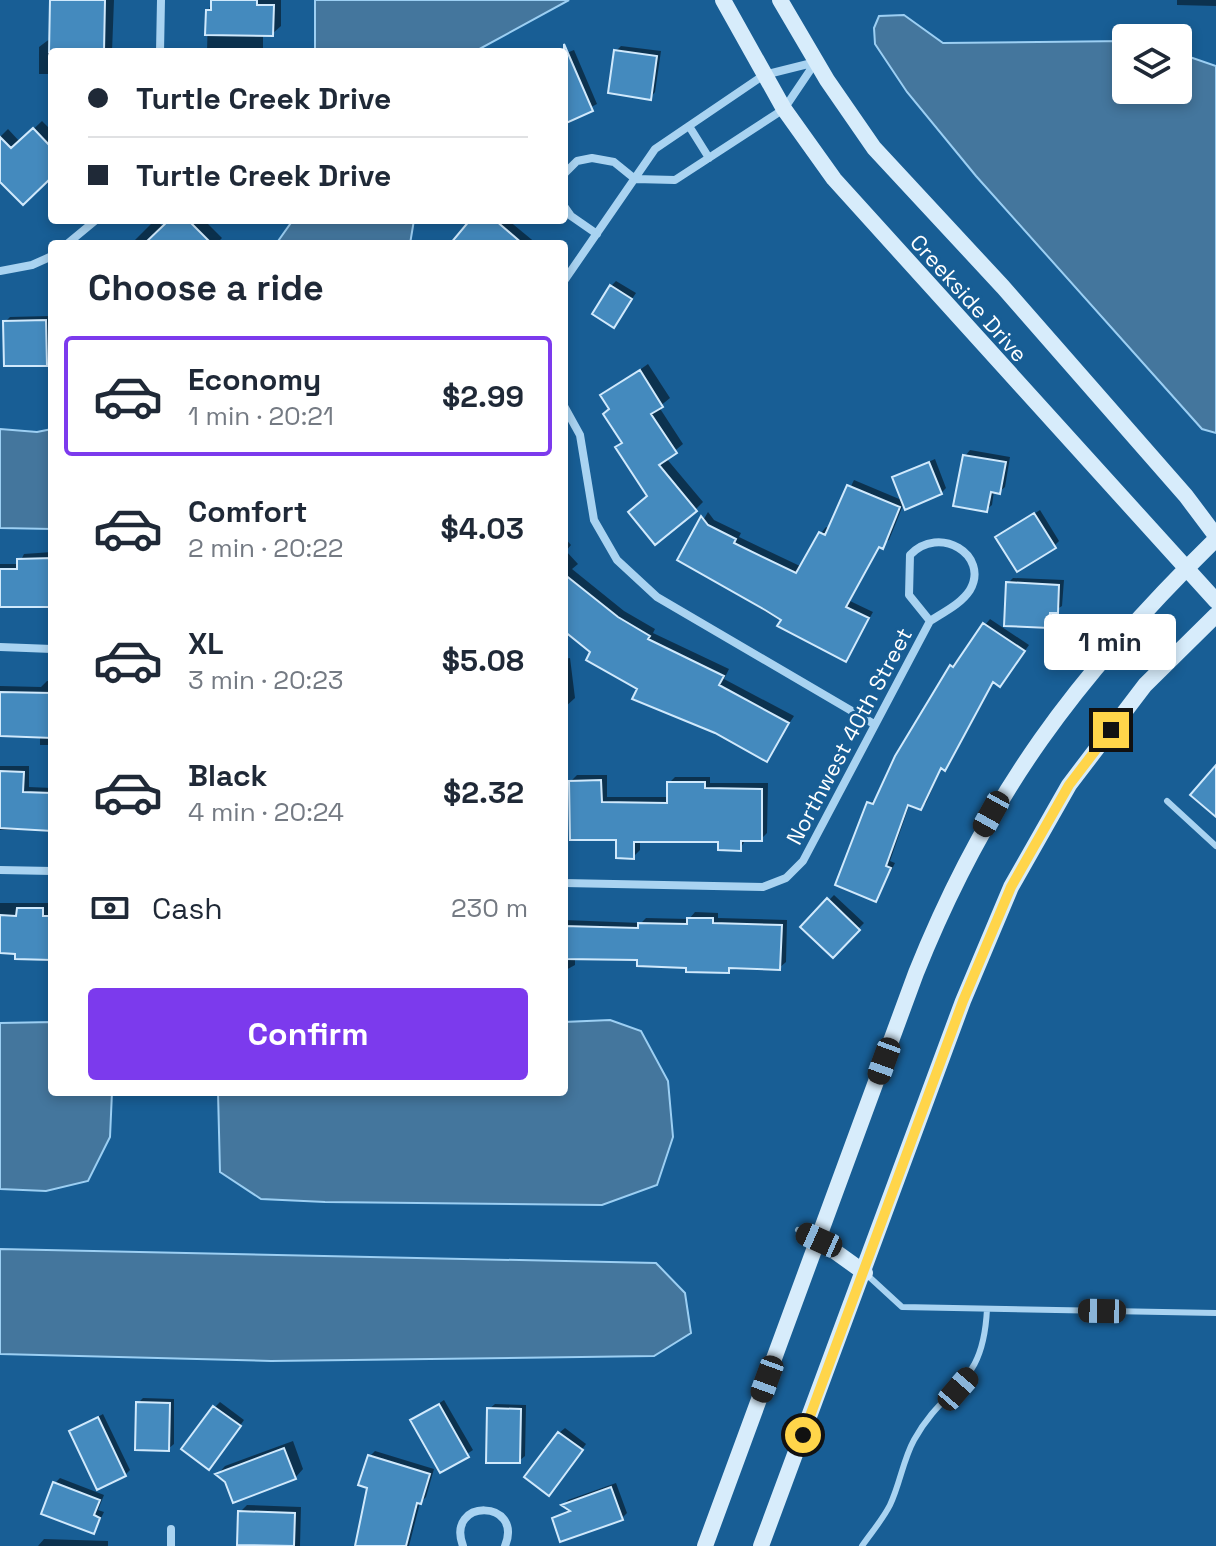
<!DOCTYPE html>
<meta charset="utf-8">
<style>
body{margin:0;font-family:"Space Grotesk",sans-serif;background:#f2f2f3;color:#1f2937;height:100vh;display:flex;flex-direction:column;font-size:30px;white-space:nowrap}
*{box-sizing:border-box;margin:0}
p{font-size:26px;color:#747a83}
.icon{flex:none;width:44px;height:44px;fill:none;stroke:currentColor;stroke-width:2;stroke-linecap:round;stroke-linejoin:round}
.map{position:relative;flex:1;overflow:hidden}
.sheet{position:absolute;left:48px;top:240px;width:520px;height:856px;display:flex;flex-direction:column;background:#fff;border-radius:8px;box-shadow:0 4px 12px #0003}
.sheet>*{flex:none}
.hud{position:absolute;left:48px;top:48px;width:520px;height:176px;border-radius:8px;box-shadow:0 4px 12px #0003;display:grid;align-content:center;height:176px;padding:0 40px;background:#fff}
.fabs{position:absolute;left:1112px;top:24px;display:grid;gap:16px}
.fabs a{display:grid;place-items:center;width:80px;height:80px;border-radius:8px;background:#fff;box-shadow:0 4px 12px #0003;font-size:40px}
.end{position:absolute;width:36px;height:36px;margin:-18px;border:10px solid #ffd54a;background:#111;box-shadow:0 0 0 4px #111}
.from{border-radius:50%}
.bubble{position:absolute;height:56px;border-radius:8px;background:#fff;box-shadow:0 4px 12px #0003;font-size:26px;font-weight:800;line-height:56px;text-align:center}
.car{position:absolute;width:24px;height:48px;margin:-24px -12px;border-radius:10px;box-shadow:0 0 6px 2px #0007;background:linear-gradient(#222 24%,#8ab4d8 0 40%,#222 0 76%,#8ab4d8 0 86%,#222 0)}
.hud b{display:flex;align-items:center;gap:28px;height:76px;font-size:30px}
.hud b+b{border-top:2px solid #e0e1e3}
.hud i{width:20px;height:20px;background:#1f2937}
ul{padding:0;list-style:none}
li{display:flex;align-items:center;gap:24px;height:120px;margin:0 16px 12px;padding:0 24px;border:4px solid transparent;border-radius:8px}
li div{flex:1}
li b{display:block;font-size:30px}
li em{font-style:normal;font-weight:800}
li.on{border-color:#7c3aed}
li>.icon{width:72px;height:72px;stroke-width:1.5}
h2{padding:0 40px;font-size:36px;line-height:96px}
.pay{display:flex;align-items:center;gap:20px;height:88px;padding:0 40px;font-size:30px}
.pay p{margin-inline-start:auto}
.action{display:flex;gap:16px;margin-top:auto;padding:16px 40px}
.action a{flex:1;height:92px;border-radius:8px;background:#7c3aed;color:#fff;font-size:32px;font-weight:800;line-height:92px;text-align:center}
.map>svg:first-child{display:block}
</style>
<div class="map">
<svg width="1216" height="1546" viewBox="0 0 1216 1546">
<rect width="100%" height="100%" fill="#185e95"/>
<path fill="#44769d" stroke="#9ccff3" stroke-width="2" d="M315,0H569L474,52H315Z
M904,15L943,43L1126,41V90H1178V53L1216,66V433L1202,429L976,176L907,92L875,44L874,28L879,16Z
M293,220H414L410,244H276Z
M0,429L37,432L52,429V529L0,528Z
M610,1020L641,1031L668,1081L673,1137L657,1185L602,1205L325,1202L261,1199L220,1172L218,1092H564V1022Z
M52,1022V1092H112L110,1137L88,1181L46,1191L0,1189V1023Z
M0,1249L656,1263L685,1293L691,1333L654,1356L271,1361L0,1354Z"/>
<path fill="#0007" d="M52,0H114L112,52H52V74H39V47L51,38Z
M213,0H281V26L272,34H263V52H207L208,11Z
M1177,0H1216V6L1177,5Z
M621,46L661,51L655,92L650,98L616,51Z
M574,50L597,104L564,121V54Z
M42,121L52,131V175L0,179V137L8,129L20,142Z
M155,220L164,227L171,220H204L222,238L216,244H131Z
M472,220H508L537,244H467Z
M616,281L636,293L614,325L611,286Z
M50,316L51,358L46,364L5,322L10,317Z
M648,364L670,398L659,407L683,444L666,458L703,502L695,510L649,496L617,447L623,441L603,396Z
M970,450L1010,457L1005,487L999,492L994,491L992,505L986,510L965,456Z
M935,459L946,488L941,493L904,503L889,540L880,545L850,601L873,612L846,660L680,560L708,512L714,520L741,533L739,537L802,567L821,533L826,527L830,529L854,480L904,501L894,478Z
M1040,510L1059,541L1054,546L998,537Z
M564,537L571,545L566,551L578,564L572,569L624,611L655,629L653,633L729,669L724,679L794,716L766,759L640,688L564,628Z
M52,552V602L0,604V564H19L24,554Z
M1013,578L1064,580L1062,606L1054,611V620L1048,626L1008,583Z
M990,619L1029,645L1005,679L994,681L950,763L942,767L926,803L921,808L910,803L890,861L895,863L876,900L869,803L878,799L952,666Z
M570,658L575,698L564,708V659Z
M47,681H52V745H40V735L0,734V686L41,687Z
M0,766H29V787L52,788V829L0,830Z
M577,775H607V797H669V783L675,777H710V783H768L767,833L761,839H746L740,849L720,840H640V850L634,856L571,781Z
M834,895L864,923L833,955L803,927Z
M0,903H48V910L52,911V958L0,951Z
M695,912L718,913V918L787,920L786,962L779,968L733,966L728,971L639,958L575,957V965L564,971V920L641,923L646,918L689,919Z
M143,1398L174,1399V1444L168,1449L138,1403Z
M444,1400L473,1450L441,1471L413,1421Z
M220,1402L244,1420L214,1462L215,1407Z
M495,1404L526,1405L525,1456L519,1461L489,1409Z
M103,1414L130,1470L125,1475L71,1432Z
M565,1428L586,1444L554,1488L559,1433Z
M293,1441L303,1469L295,1478L218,1474L225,1466Z
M375,1451L434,1469L426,1497L420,1503L409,1546H357L369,1486L370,1456Z
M60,1478L104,1495L98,1510L104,1512L94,1532L55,1483Z
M616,1483L627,1513L622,1518H554L570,1509L564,1504L568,1500Z
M247,1505L301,1507L300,1546H239L240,1512Z
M44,1539L108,1541V1546H38Z"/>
<path fill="#448abe" stroke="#d0e9fc" stroke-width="2" d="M50,0H105L104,52H49Z
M211,0H257V5H274L273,36L205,35L206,10H211Z
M564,44L593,111L564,124Z
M614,50L657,56L651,100L608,93Z
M33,128L52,148V177L23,205L0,182V137L11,148Z
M169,220H188L212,244H144Z
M470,220H495L523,244H450Z
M610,285L632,299L614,328L592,314Z
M46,320L47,366H4L3,321Z
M640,370L663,407L651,414L677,453L659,465L697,511L655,545L628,512L647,496L615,447L622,443L603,414L609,409L600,395Z
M963,455L1006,462L1000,494L991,492L987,512L953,506Z
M929,462L942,494L905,510L892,477Z
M847,485L900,507L883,549L879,547L846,607L869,618L846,662L777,626L781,620L765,610L677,560L701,516L708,525L736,539L734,543L796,573L819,532L825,535Z
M1034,513L1056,548L1017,572L995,537Z
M52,558V607H0V569H17V559Z
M564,574L618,617L650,636L648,639L724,676L719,685L789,723L767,762L715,733L632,699L637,689L586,660L590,652L564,631Z
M1006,582L1059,585L1058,613H1050L1049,628L1004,626Z
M983,623L1025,651L1000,687L993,682L945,771L941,768L921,810L908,805L886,866L891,868L876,902L835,885L867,802L873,804L895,756L950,665L953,667Z
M0,692L52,693V738L0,736Z
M1216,765V817L1190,795Z
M0,771L24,772L23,792L52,793V831L0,828Z
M601,780L602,802L667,803V782H705V788L762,789V841H741V851L718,850V842H634V859L616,858V840H570L569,781Z
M827,898L860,930L833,958L800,927Z
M17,908H43V916H52V960L15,959V954L0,953V915L16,916Z
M687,918H713V923L782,925L780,970L729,968V973L686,972V968L637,966V960L564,959V926L638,928V923L687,924Z
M136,1402L170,1403L169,1451L135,1450Z
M439,1404L469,1457L440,1473L410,1420Z
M213,1406L241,1426L209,1470L181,1449Z
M487,1408L521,1409L520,1463H486Z
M98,1417L126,1476L97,1490L69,1431Z
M558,1432L583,1450L549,1496L524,1477Z
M284,1448L296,1479L233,1503L225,1482L215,1474Z
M368,1455L430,1474L421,1504L417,1503L406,1546H355L367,1488L358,1485Z
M53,1482L100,1500L94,1515L100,1518L94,1534L41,1514Z
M611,1487L623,1520L560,1542L552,1518L570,1511L561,1505Z
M238,1511L295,1513L294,1546L237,1545Z"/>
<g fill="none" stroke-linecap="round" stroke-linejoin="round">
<path stroke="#a9d3f1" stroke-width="6" d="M1167,801L1216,846
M798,1230L816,1239
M865,1273L902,1307L1216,1313
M862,1546C871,1533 883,1519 890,1505C900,1484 903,1460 914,1440C946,1382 983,1390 987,1309"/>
<path stroke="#a9d3f1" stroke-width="8" d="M160,52L161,0
M689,126L709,158
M564,174L577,161L592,158L614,162L635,179L675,180L784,109L815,63
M564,206L571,216L597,234
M67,244L96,220
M0,271L32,265L52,256
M564,281L655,149L764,75L816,62
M564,406L580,435L594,520L617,560L657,597L874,724
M0,647L52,649
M0,870L52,871
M564,883L763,887L786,878L803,861L930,621C944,612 961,604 970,590C990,555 939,524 910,555L909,595L930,621
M171,1529V1546
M463,1546C445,1498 524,1499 505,1546"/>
<path stroke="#d7ecfb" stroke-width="16" d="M723,0L784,109L834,179L1216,601
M780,0L827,80L874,148L1003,287L1186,496L1216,536
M819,1240L865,1273
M705,1546L916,973C988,793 1078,674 1216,539
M761,1546L963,1001L1011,887L1069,785L1145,685L1216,615"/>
</g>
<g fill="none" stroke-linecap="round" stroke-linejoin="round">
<path stroke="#ffd54a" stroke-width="10" d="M803,1435L963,1001L1011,887L1069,785L1111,730"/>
</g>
<g text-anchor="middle" stroke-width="6" stroke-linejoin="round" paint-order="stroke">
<g font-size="22" fill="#fff" stroke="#185e95">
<text transform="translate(969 298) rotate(48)" y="8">Creekside Drive</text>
<text transform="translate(849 736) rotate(-62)" y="8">Northwest 40th Street</text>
</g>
</g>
</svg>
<div class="fabs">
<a><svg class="icon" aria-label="layers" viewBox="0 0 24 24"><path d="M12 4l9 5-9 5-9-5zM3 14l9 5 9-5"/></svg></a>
</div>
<i class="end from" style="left:803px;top:1435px"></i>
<i class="end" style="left:1111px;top:730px"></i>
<div class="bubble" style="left:1044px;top:614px;width:132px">1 min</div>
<i class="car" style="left:991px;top:814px;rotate:209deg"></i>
<i class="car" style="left:884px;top:1061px;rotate:200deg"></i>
<i class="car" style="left:819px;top:1240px;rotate:294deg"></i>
<i class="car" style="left:1102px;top:1311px;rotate:271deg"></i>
<i class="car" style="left:767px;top:1379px;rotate:200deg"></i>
<i class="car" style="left:958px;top:1389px;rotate:41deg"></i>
<div class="hud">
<b><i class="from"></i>Turtle Creek Drive</b>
<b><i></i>Turtle Creek Drive</b>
</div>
<section class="sheet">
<h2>Choose a ride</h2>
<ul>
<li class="on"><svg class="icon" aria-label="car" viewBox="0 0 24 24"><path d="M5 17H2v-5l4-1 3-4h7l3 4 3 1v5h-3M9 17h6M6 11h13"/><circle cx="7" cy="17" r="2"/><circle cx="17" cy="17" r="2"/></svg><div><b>Economy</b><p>1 min · 20:21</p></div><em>$2.99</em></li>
<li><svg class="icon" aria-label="car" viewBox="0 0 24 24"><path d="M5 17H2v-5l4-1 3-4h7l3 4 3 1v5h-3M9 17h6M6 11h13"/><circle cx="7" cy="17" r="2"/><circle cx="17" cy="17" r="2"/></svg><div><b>Comfort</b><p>2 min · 20:22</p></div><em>$4.03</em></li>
<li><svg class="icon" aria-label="car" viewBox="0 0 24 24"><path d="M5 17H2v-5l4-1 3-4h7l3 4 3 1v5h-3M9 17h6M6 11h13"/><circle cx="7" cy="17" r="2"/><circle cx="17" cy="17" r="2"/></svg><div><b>XL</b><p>3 min · 20:23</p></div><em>$5.08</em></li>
<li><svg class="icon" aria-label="car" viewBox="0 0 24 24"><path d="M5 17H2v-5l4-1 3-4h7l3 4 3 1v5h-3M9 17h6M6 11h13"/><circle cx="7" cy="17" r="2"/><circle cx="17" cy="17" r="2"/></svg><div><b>Black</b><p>4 min · 20:24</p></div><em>$2.32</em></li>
</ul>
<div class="pay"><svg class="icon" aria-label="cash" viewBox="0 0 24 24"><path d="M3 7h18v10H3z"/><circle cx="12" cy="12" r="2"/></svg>Cash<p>230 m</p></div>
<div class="action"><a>Confirm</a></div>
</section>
</div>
